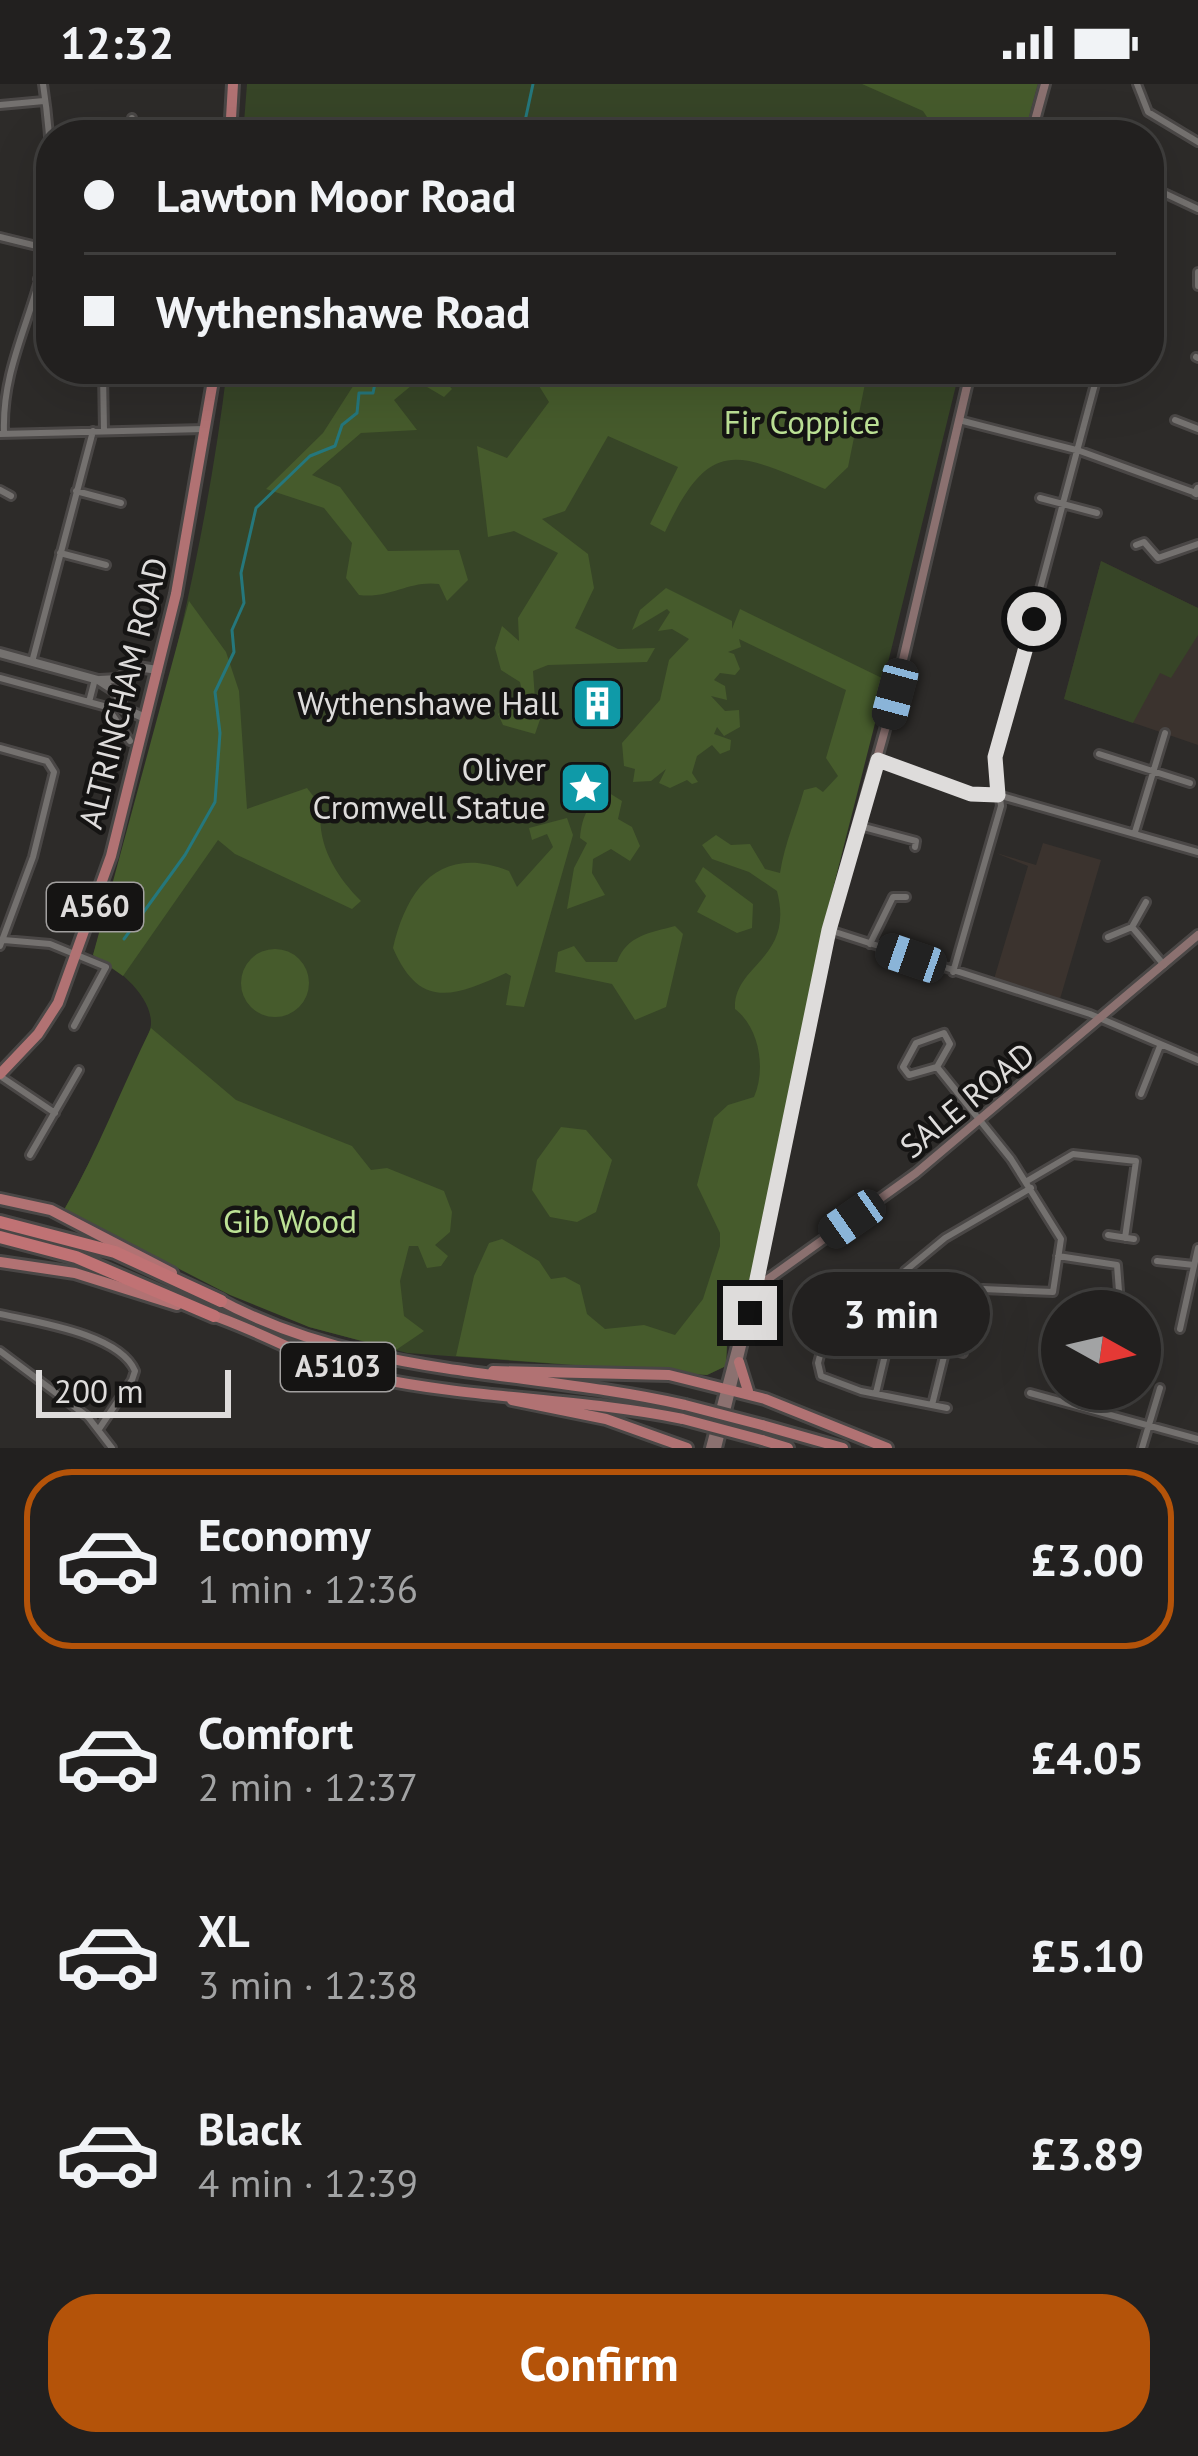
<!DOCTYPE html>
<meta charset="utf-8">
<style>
body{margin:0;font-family:"PT Sans",sans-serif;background:#2e2d2c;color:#f1f3f6;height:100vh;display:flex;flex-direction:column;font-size:45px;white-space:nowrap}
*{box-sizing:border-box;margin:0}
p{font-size:39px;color:#a2a3a4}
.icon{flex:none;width:66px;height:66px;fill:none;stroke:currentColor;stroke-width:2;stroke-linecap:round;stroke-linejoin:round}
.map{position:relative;height:1364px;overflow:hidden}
.panel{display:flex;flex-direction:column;background:#22201f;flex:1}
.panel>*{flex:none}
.banner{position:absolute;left:36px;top:36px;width:1128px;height:264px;border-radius:48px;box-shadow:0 12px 48px #0002,0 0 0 3px #3f3e3d;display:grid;align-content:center;height:264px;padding:0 48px;background:#22201f}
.needle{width:78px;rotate:98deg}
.controls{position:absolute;left:1041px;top:1206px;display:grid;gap:24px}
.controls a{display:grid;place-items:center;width:120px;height:120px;border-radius:50%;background:#22201f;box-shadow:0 12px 48px #0002,0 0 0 3px #3f3e3d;font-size:60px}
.scale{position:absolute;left:36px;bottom:30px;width:195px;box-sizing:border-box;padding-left:12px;border:6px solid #dedcdb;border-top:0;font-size:33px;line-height:42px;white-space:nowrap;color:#dedcdb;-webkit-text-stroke:9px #151413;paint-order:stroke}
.end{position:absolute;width:54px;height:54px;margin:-27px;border:15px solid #dedcdb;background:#111;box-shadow:0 0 0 6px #111}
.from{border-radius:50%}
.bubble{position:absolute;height:84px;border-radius:42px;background:#22201f;box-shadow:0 12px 48px #0002,0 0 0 3px #3f3e3d;font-size:39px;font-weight:600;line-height:84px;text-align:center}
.car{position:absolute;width:36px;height:72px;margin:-36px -18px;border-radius:15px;box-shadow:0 0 9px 3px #0007;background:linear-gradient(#222 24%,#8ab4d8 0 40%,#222 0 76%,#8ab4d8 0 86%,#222 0)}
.banner b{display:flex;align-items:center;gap:42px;height:114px;font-size:45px}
.banner b+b{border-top:3px solid #3f3e3d}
.banner i{width:30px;height:30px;background:#f1f3f6}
ul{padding:21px 0 0;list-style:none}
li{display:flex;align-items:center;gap:36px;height:180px;margin:0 24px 18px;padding:0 24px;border:6px solid transparent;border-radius:48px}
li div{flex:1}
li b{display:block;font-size:45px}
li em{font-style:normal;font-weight:600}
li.selected{border-color:#b45309}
li>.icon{width:108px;height:108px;stroke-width:1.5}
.cta{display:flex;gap:24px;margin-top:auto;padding:24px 48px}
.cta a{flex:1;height:138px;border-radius:48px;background:#b45309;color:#fff;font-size:48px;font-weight:600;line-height:138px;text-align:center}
.status{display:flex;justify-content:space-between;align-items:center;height:84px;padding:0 60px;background:#22201f;direction:ltr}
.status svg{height:33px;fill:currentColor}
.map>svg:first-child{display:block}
</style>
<div class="status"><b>12:32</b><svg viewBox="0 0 49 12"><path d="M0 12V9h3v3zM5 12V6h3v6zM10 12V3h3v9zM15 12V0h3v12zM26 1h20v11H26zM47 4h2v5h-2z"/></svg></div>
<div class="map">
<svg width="1198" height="1364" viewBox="0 0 1198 1364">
<rect width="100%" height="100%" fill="#2d2b29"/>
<path fill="#3b332e" d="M1101,477L1198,524V661L1064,615Z
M1043,759L1101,776L1060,915L994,895L1028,782L996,769L1036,781Z"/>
<path fill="#374527" d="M247,0H1038L1024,51H243Z
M227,285H960L821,852L753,1188L728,1238L726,1282L707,1291L407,1269L309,1243L64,1126C79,1101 150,961 151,940C152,911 116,883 93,871C151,678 203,485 227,285Z
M1101,477L1198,524V551L1171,594L1160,589L1133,639L1064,615Z"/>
<path fill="#465b2c" d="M862,0H1038L1024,51H939L923,27Z
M364,285H434L452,305L444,313L417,297L394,316L417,346L361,349L312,391L340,403L388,467L459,466L468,496L447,517L439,500C409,496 390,515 359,511L346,494L352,459L324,424L266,405L323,349Z
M566,285H868L848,383L825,405C737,369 711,350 665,448L650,440L678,383L608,352L565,427L542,435L588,470L594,504L575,544L618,565L655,564L647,578L548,581L533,587L535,615L544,624L535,650L503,641L498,630L510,619L524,616L520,598L501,586L495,564L502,542L519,557L518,534L558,469L514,447L488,453L477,362L507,374L549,318L536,297L538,286L561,290Z
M666,504L732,537V545L740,525L886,596L821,852L753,1188L728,1238L726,1282L707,1291L456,1272L474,1192L489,1159L502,1155L539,1177L551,1195L565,1193L580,1201L587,1230L605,1245L644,1241L675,1251L703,1215L720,1162V1149L697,1101L714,1034L728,1021L754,1013C766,986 760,944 735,925C733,880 795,876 777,807L749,788L712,775L702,761L716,751L731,761L750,760L765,785L780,789C785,758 796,735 804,706L816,703L823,708L838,692L826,674L846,606L739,555L741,563L728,568L734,570L740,585L735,591L720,589L714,596L725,602L727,616L711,612L725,627L739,626L740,643L724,652L717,643L714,650L731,656L730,666L720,670L712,661L697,672L692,689L698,698L692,700L687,696L670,704L659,699L666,685L651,697L633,698L635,685L624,682L622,659L660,616L669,576L689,555L672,545L658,547L670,528L667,525L632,546L640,526Z
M189,517L226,568L239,607L247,725L307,704L321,722C316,760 336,792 361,817L352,825L235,770L218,756L123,892L93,871Z
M606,707L622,717L618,735L632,743L640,762L630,777L611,765L593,775L592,789L605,811L567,825L574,784L587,759L580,754C582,732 588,720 606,707Z
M567,734L573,751L524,923L506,921L511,892L506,889C455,912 420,927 393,864C407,802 442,760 509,787L517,803L553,763L547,750L532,756L529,744Z
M703,783L753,820L752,844L737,849L697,828L706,812L695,797Z
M675,842L683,850L666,923L635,936L612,900L555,888L558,868L574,862L586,878H617C627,851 650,849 675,842Z
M241 899a34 34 0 1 1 68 0a34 34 0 1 1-68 0Z
M151,944L236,1016L352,1062L371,1086L387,1084L444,1107L452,1128L450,1148L435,1161L448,1172L441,1182L427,1184L418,1162H409L400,1197L404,1232L424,1247L396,1266L309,1243L230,1211L64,1126C98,1067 121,1005 151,944Z
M561,1043L586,1046L612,1076L596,1128L577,1138L550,1133L532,1106L537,1076Z"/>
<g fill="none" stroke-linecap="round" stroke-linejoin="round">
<path stroke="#25777c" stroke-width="3" d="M522,51L533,0
M124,855L185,771L215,718L220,649L215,608L234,568L232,546L244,519L241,489L256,424L310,372L335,362L342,341L357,329L359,309H373L378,285"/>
<defs>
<path id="minor" d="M1137,0L1148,28L1198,58
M0,21L44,17
M132,34L134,51
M1034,42L1053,51
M1149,102L1198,125
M0,153L45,164
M1198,188V202
M38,195L51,196
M1196,273L1198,274
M59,286L139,287
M103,289L104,347
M959,336L1080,367L1196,409
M1175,336L1198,345
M4,348C2,288 28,242 42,186C55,128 52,58 43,0
M0,350L204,345
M0,406L11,412
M76,407L121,419
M1040,414L1097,429
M1136,461L1144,458L1158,474L1198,460
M60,469L106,481
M32,578L93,347
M0,594L107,623L130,657
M89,618L95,595
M0,664L47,677L54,688L33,773L0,862
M1099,670L1190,699
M877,676L971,710L998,711L1198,768
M860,742L916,757L915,763
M1135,748L1165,649
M1146,818L1132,843L1164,881
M829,846L1090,930L1198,976
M1108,853L1132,843
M4,856L50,860L106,883L74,942
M870,860L893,813H906
M953,888L1001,722L995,673L1099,285
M0,992L55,1029
M1141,1010L1160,962
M30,1071L79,986
M1027,1097L1073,1070L1136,1077L1125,1154
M1108,1151L1134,1155
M1058,1172L1117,1181L1119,1207
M1157,1177L1194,1181
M893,1227L845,1215L834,1218L818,1279L821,1292L861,1307L947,1324
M0,1230C36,1238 120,1250 135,1287L132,1296L99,1345
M1180,1245L1198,1164
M945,1265L963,1269
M0,1267L88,1333L112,1364
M876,1309L905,1187L945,1154L1031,1104
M1030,1309L1198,1355
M932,1321L956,1224L983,1205L1053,1208L1061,1155L1011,1075L937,983L950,960L944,949L916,959L903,983L909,991L937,983
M1142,1364L1160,1304"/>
<path id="tertiary" d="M1196,409L1198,405
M0,569L98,596L115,607L123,624L145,634
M100,596L118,595L137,583L158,586"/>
<path id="secondary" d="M1031,51L1045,0
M757,1203L916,1089L1198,851
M710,1364L743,1239
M717,1364L750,1229L829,846L895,610L971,285"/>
<path id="trunk" d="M230,51L233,0
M0,990L38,950L58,919L111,772L176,510L215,285
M0,1115L51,1126L172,1189
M0,1178L75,1189L177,1221
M214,1213C362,1295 526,1285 685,1321
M206,1229C263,1247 312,1280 371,1293C473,1315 580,1314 683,1335
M739,1278L748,1307
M493,1287L669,1291L765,1315L887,1364
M512,1316L606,1335L687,1364
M762,1341L843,1364
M762,1356L788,1364"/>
<path id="motorway" d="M0,1138L115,1168L221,1217
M0,1153L76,1173L214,1232"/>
</defs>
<use href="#minor" stroke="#4a4746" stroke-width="12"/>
<use href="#tertiary" stroke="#4a4746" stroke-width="14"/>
<use href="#secondary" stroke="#4a4746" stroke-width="14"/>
<use href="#trunk" stroke="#4a4746" stroke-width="16"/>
<use href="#motorway" stroke="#4a4746" stroke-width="18"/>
<use href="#minor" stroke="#74716f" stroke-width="6"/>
<use href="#tertiary" stroke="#74716f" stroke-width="8"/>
<use href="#secondary" stroke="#8b7170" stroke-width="8"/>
<use href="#trunk" stroke="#b17273" stroke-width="10"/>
<use href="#motorway" stroke="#c07274" stroke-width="12"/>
<defs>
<path id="trunk-bridge" d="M685,1321L762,1341
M683,1335L762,1356"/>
</defs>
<use href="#trunk-bridge" stroke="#4a4746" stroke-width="16" stroke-linecap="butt"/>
<use href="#trunk-bridge" stroke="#b17273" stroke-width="10"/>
</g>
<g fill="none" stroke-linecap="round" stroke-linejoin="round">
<path stroke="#dedcdb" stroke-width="15" d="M750,1229L829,846L878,676L971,710L998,711L995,673L1034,535"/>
</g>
<defs>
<symbol id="building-square" viewBox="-11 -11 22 22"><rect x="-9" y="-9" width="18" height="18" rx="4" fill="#0f9aa8" stroke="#151413"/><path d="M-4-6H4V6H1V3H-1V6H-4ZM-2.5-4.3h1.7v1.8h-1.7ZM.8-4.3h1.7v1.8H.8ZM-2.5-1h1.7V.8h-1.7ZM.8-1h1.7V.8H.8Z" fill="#fff"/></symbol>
<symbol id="sight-square" viewBox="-11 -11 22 22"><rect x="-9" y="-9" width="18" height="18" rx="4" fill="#0f9aa8" stroke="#151413"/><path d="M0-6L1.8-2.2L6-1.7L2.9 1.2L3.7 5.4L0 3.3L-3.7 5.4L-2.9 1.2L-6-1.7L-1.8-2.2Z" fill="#fff"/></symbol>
</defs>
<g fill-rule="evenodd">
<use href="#building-square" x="568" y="590" width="59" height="59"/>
<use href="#sight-square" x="556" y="674" width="59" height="59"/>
</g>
<g text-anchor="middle" stroke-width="9" stroke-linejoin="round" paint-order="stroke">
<g fill="#151413" stroke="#a2a09f" stroke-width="3">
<rect x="47" y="799" width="96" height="48" rx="9"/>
<rect x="281" y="1259" width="114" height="48" rx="9"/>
</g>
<g font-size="30" font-weight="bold" fill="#dedcdb">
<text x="95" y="833">A560</text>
<text x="338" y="1293">A5103</text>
</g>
<g font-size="33" fill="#bde296" stroke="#151413">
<text x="802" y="350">Fir Coppice</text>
<text x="290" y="1149">Gib Wood</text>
</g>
<g font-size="33" fill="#dedcdb" stroke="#151413">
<text transform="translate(123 609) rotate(-76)" y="12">ALTRINCHAM ROAD</text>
<text transform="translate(967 1016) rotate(-39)" y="12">SALE ROAD</text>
</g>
<g font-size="33" fill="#dedcdb" stroke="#151413" text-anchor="end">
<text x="559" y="631">Wythenshawe Hall</text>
<text x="546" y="697">Oliver<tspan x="546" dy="38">Cromwell Statue</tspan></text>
</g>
</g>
</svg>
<div class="controls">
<a><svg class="needle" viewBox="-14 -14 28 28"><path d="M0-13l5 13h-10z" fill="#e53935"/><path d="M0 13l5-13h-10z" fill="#a2a3a4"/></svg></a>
</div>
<div class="scale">200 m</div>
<i class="end from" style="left:1034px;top:535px"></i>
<i class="end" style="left:750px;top:1229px"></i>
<div class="bubble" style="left:792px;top:1188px;width:198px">3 min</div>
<i class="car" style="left:895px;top:610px;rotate:195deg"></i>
<i class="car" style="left:911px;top:874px;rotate:289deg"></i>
<i class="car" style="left:852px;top:1135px;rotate:235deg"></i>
<div class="banner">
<b><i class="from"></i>Lawton Moor Road</b>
<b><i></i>Wythenshawe Road</b>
</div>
</div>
<section class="panel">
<ul>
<li class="selected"><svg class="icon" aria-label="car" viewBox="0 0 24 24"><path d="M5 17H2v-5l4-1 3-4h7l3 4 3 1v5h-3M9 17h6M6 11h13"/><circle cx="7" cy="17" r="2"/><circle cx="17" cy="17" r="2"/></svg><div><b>Economy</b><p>1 min · 12:36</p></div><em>£3.00</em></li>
<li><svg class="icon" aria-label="car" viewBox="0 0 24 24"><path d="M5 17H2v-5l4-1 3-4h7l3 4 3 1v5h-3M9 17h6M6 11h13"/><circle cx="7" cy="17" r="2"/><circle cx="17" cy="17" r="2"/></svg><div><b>Comfort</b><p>2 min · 12:37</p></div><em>£4.05</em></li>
<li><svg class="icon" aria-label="car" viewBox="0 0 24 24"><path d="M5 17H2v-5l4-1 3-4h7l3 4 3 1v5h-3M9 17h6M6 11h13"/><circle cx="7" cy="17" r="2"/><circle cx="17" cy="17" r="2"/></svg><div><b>XL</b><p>3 min · 12:38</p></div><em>£5.10</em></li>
<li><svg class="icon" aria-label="car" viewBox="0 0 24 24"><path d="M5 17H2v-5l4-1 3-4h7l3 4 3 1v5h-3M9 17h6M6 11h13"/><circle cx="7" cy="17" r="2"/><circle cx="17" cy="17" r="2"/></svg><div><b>Black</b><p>4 min · 12:39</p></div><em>£3.89</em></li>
</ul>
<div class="cta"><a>Confirm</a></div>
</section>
